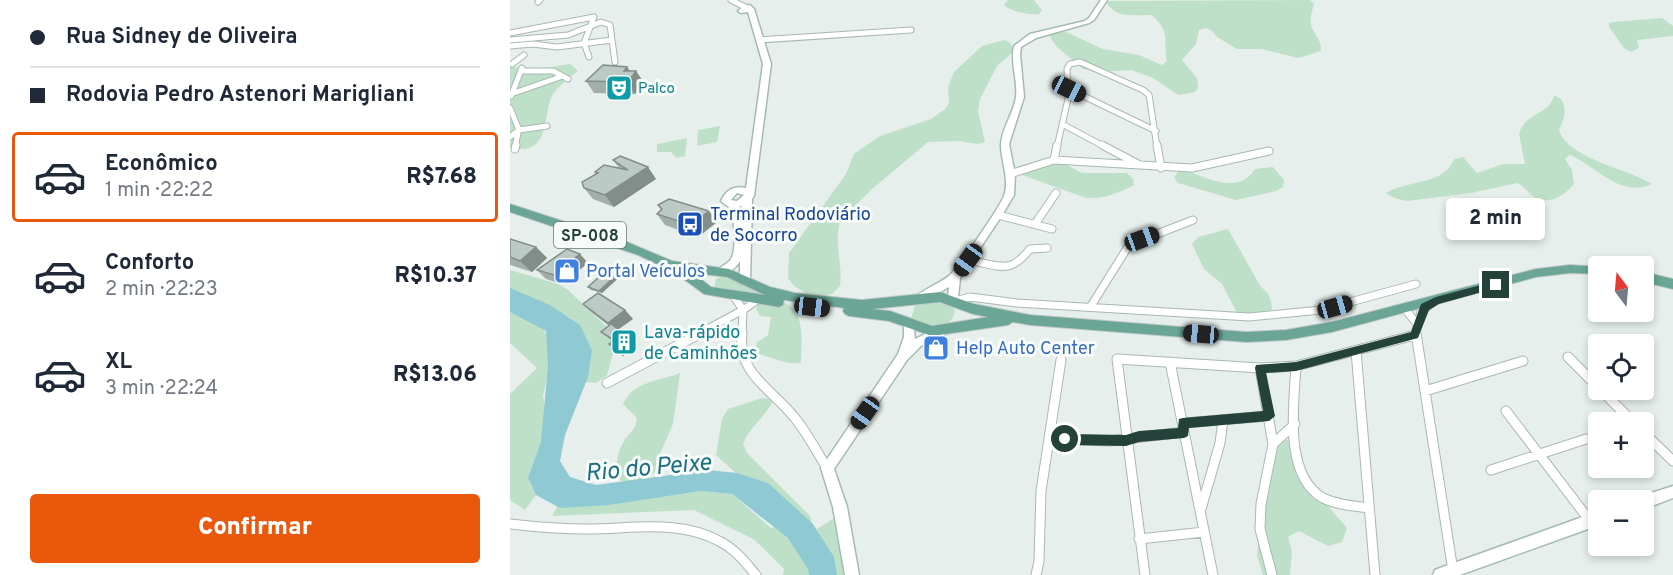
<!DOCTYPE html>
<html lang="pt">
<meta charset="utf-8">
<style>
body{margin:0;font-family:Overpass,sans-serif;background:#f2f2f3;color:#1f2937;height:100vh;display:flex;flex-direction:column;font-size:22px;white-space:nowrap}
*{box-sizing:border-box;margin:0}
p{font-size:20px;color:#747a83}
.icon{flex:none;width:33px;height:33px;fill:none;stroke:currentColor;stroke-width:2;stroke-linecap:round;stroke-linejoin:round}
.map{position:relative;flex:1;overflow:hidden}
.details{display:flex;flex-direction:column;background:#fff;width:510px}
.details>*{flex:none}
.banner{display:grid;align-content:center;height:132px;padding:0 30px;background:#fff}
.needle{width:39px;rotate:344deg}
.buttons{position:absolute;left:1078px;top:256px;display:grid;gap:12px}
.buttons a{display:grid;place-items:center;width:66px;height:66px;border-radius:6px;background:#fff;box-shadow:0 3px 9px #0003;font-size:30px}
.end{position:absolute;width:27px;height:27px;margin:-14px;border:8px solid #24423a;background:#fff;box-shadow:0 0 0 3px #fff}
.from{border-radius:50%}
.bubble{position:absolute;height:42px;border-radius:6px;background:#fff;box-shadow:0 3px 9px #0003;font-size:20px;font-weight:800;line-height:42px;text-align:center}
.car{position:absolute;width:18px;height:36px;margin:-18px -9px;border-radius:8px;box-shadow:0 0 4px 2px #0007;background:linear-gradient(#222 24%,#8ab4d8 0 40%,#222 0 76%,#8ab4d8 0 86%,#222 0)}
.banner b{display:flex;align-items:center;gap:21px;height:57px;font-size:22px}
.banner b+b{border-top:2px solid #e0e1e3}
.banner i{width:15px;height:15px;background:#1f2937}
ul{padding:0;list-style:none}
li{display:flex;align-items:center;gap:18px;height:90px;margin:0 12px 9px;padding:0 18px;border:3px solid transparent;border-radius:6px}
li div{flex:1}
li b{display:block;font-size:22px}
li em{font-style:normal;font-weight:800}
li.on{border-color:#ea580c}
li>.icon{width:54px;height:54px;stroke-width:1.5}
.primary-button{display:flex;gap:12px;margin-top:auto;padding:12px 30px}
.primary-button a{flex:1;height:69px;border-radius:6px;background:#ea580c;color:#fff;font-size:24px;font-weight:800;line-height:69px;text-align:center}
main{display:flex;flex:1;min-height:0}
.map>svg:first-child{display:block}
</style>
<main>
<section class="details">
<div class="banner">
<b><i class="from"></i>Rua Sidney de Oliveira</b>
<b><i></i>Rodovia Pedro Astenori Marigliani</b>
</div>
<ul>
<li class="on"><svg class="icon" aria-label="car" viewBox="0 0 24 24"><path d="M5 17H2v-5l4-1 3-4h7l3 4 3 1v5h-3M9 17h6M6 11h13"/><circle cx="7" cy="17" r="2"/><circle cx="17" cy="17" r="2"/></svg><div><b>Econômico</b><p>1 min · 22:22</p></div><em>R$7.68</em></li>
<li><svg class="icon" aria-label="car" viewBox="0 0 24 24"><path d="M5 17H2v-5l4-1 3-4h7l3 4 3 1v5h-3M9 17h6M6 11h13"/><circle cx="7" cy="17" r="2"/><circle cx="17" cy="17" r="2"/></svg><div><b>Conforto</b><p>2 min · 22:23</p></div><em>R$10.37</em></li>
<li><svg class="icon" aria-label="car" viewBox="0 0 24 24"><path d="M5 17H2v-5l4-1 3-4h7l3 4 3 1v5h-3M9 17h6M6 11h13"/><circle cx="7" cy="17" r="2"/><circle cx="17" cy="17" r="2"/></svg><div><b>XL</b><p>3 min · 22:24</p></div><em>R$13.06</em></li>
</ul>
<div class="primary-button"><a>Confirmar</a></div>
</section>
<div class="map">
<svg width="1163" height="575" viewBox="0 0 1163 575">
<rect width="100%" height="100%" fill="#e6efeb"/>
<path fill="#bfe0c8" d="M498,0H524L532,10L529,14C519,15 501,12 494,5Z
M800,0L804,4C802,11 799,20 802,28C806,37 812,41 811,51L788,58L752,49H727L707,37L702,31L696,28L689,30L686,44L672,60L687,78L688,88L685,92L668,95L643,78L621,70L588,72L573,69L547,47L538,34L556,32L593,49L629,55L652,65L657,61C652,41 663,35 642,15C622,14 607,20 595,1Z
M1152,18L1163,26V36L1127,40L1129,48L1121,52L1114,48L1099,27V23L1104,22Z
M495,40L500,43L504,51L487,66L470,99L468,111L475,142L467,144L450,141L418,142L361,190L331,220C323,240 333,264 330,286L322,294L303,297L284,286L278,278L279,253L336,174L344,154L370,136L421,119L435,109L439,103L438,87L444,72L472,46Z
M60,64L68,71C59,78 45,88 41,98C32,123 40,155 0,148V67L34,68Z
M1044,95L1051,99C1058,111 1054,118 1049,130C1058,159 1119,169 1142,184C1111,199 1086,166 1060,155L1055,159L1062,170L1064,184C1056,194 1042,204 1028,199C1020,196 1015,187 1008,183L961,193L897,201L884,198L876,193C894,182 920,184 936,171C940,168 941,163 945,159L953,157L967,173L993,164H1015L1009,134C1014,113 1040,115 1044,95Z
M210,126L207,142L187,146L188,130Z
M177,138L175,156L166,158L161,152H147V144Z
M553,163L572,173H617L623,179L624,185C608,193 595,199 576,198L512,175V170L530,164Z
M763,167L774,180L773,187L766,191L726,200L668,183L664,177L671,168C693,176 728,197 745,169Z
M718,229L751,287C760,294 761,299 762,310L746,320H735L727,313L712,284L694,269L682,244L688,237Z
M0,270L48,284L57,289L101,331L105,346L97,375L86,383L74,382L69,346L61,318L44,310L31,324L38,339L40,366L33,396L38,423L19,481L26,495L15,510L0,500V394L27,368L0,343Z
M214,276L255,294L204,289L206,279Z
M249,301C256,301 267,300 273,302C297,312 291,343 291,363C275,365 261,357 246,353V343L258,335L261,317L250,316L246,309Z
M417,301L434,302L444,306C447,321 436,325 424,328L401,319L405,305Z
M170,373L163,424L148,458L146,472L132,480L115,483L106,477C106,465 107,453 113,443C119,431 125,433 127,418L113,404C123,381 150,381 170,373Z
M252,398L264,399C256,416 241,426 233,443L237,453L300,516L303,528L258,502L206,455L212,419L218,409Z
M770,436L790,447L793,459L792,472L803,498L817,505L837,528L832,542L818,546L789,531L778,537L782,551L780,575H753L747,555L757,464Z
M191,491L222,494L261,528L271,526L282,532L302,575H273L274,569L245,540L184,510L42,516L49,503L96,505Z
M328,516L338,575H327L307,529Z"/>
<path fill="#8ec9d4" d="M0,288L40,305L70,325L82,350L78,377L55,435L50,461L60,477L86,485L198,470L227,473L258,483L303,524L324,557L327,575H299L298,569L278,538L222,494L191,491L99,505L50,508L26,495L18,478L31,442L38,366L36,331L0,312Z"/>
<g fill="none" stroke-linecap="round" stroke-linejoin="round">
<defs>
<path id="street-far2" d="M221,0L235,7
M28,2L30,0
M0,33L84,17L74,43L79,57
M0,40L58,35L91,22L100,25L105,62
M250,40L401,30
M0,46L23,44L47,47L102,40
M2,64L14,55
M11,71H43L58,79
M559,89L646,131
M1,94L50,77
M1,96L12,68
M0,108L9,130
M554,125L595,147
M0,137L9,130L37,126
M5,147L8,133
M547,147L558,99L557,69L560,64L570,62L633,90L639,95L647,147"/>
<path id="street-far1" d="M592,145L628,164
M647,145L651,168
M5,149L6,145
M544,160L682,168L759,151
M500,174L544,160L547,145
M488,215L542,229
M525,224L546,193
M458,260C488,265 499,276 520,249L537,248
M223,295L233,310L232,334
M445,301L460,297L507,303L739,317L811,310L906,284
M581,306L619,245L683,220
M895,309L907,324
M188,334L233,310L250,298
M905,334L911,312L922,303"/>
<path id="street" d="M232,333C227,374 262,389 284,417C297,432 306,451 317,468
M906,333L943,571
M846,351L865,575
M1058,357L1089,388
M660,362L703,575
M786,366C784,404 773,475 813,498C827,505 844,506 859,508
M750,368L763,444L751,504L750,529L762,575
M97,383L191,333
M1091,390L1124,423
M915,391L1013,361
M996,411L1080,521
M673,423L759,416
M1134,433L1163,461
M539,438L599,441L674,432
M763,444L785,424
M981,470L1076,439
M691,509L710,443L713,420
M0,524C26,527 52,529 78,529C121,529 169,519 209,541C225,549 235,562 246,575
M629,539L694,532
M526,575L529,561L531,491L551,360
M635,575L607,359L750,368L786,366L905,335"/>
<path id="secondary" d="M591,0H597L584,20L579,23L526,38L511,47L510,54L514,97L499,144L505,174L504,195L491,217L450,278L448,297L450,301L449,304H441L438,297L439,287L414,301H406L405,298C410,291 430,283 439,276C448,268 490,207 494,196C500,179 491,162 491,145C491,129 504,113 506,97C508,80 500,63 504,46L520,34L575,21L579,18Z
M240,5L244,9L261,64L244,196L242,199L240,281L239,284H231L230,281V261C226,268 220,272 212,275L207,271C211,266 218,264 221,259C227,250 225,215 219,207C216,205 213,203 211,201C216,190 224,185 236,188L253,64L238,12L231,13L228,11L233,6ZM227,193L234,195L227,201L221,200ZM232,206V219L228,207Z
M399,320L403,321L405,339L432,326L436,328L438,331L436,334L411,346L397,360L324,469L337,507L349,575H335L323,507L311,468L388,354L394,337V324L395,321Z
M1163,486V498L1134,509V501H1128L1129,497Z
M1089,511V525L950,575H923L925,570L930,568Z"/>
<path id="primary" d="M0,204L117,242L162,261L219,269L260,287L285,293L352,300L430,292L464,304L520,315L736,332L776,330L822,322L1026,269L1060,265L1093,267H1089V274L1060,273L1026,277L822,332L776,340L736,342L520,325L503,322L498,325L422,336L379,321L339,316L335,314L333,311L334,308L274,300L273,305L269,307L194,294L164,272L128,255L0,212ZM183,273L217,277L255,295L201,287ZM430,302L463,314L478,317L422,326L380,311L362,309Z
M1134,272L1163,279V289L1134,282Z"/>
</defs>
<use href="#street-far2" stroke="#a8b8b2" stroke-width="7"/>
<use href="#street-far1" stroke="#a8b8b2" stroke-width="9"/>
<use href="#street" stroke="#a8b8b2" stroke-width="11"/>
<use href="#secondary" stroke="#a4bbb3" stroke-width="3"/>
<use href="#primary" stroke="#c2cac8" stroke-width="2"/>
<use href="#street-far2" stroke="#fff" stroke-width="5"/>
<use href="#street-far1" stroke="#fff" stroke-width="7"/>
<use href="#street" stroke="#fff" stroke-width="9"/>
<use href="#secondary" fill="#fff" fill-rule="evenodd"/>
<use href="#primary" fill="#6aa596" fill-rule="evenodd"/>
</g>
<path fill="#a1aea9" d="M117,67L120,71H126L134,83L125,94L84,93L76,81Z
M103,160L146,179L104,207L83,199L74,188L87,174L85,172L109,168Z
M148,205L199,211L207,222L188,237L155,225L147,214L151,210Z
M0,239L26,247L37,258L22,272L0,265Z
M78,263L52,284L36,279L27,270Z
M115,272L92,293L81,290L78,287Z
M73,304L115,310L123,319L108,329L127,345L113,356L107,352L99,344L102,341L91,332L99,326L81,312Z"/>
<path fill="#838d89" d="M117,67L123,76L126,71L134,83L125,94L118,82L114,71Z
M138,167L146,179L104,207L95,195Z
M199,211L207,222L188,237L180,225Z
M26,247L37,258L22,272L10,261Z
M70,254L78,263L52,284L44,275Z
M113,269L115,272L92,293L89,291Z
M115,310L123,319L106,331L98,323Z
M119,337L127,345L113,356L105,348Z"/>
<path fill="#bbcac4" stroke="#838d89" stroke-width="1.5" d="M93,65L117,67L114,71H126L118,82L76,81Z
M110,156L138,167L95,195L74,188L72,182L88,173L85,172L94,165L118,170L103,160Z
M159,199L199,211L180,225L147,214L152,209L148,205Z
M0,239L26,247L10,261L0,257Z
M57,249L70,254L44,275L27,270Z
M102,265L113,269L89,291L78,287Z
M88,293L115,310L98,323L73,304Z
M101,324L119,337L105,348L99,344L104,340L91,332Z"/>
<path fill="#24423a" d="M986,281L990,282V287L929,304L919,310L908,338L786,371L756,373L765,416L759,421L679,428L678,436L674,438L629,442L616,446L555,445L549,439L555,434L616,435L629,431L668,428L669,419L673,418L753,411L745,368L746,365L786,362L901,332L911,304L926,297Z"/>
<defs>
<symbol id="theatre-square" viewBox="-11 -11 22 22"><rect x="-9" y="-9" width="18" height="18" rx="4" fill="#0f9aa8" stroke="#f7fbf9"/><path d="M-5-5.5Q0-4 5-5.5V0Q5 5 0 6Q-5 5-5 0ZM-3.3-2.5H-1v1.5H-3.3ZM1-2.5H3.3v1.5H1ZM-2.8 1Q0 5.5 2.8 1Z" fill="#fff"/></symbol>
<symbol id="bus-square" viewBox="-11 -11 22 22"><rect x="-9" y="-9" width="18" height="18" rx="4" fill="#1a4fb4" stroke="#f7fbf9"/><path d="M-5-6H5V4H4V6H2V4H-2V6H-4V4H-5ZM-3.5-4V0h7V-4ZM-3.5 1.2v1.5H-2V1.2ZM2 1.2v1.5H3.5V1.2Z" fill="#fff"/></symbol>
<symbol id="shop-square" viewBox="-11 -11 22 22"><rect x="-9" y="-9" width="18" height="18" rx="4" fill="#3f7fe0" stroke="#f7fbf9"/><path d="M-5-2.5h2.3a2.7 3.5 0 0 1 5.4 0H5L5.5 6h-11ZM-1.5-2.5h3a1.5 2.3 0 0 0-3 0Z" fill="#fff"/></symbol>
<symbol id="building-square" viewBox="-11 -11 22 22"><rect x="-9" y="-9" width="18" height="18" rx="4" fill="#0f9aa8" stroke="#f7fbf9"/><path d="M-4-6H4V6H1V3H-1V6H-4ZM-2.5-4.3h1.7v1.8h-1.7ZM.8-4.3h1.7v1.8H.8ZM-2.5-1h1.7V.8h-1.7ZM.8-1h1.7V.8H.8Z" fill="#fff"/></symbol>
</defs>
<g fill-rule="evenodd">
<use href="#theatre-square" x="94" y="73" width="30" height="30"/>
<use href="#bus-square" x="165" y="209" width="30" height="30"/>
<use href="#shop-square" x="42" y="256" width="30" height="30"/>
<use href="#building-square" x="99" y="327" width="30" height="30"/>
<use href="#shop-square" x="411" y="333" width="30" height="30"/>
</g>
<g text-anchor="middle" stroke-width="6" stroke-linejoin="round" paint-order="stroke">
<g font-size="15" fill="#0d838f" stroke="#f7fbf9" text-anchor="start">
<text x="128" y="93">Palco</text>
</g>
<rect fill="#f7fbf9" stroke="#637a73" stroke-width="1.5" x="44" y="222" width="72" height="26" rx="4.5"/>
<g font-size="16" font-weight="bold" fill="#24423a">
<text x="80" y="241">SP-008</text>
</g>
<g font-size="18" fill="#164399" stroke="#f7fbf9" text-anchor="start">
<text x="200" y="220">Terminal Rodoviário<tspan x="200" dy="21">de Socorro</tspan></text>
</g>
<g font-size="18" fill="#366cbe" stroke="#f7fbf9" text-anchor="start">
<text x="76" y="277">Portal Veículos</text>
<text x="446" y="354">Help Auto Center</text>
</g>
<g font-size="18" fill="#0d838f" stroke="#f7fbf9" text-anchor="start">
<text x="134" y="338">Lava-rápido<tspan x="134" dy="21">de Caminhões</tspan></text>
</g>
<g font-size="24" font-style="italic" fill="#1c6f80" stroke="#f7fbf9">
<text transform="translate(138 467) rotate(-5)" y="8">Rio do Peixe</text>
</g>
</g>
</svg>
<div class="buttons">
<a><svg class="needle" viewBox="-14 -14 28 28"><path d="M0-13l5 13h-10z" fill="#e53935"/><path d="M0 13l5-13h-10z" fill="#747a83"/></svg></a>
<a><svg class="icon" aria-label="locate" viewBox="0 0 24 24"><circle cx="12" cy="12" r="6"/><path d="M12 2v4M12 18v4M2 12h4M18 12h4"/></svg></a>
<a>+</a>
<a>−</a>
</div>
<i class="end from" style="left:555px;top:439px"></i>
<i class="end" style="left:986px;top:285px"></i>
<div class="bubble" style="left:936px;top:198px;width:99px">2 min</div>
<i class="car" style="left:559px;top:89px;rotate:116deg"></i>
<i class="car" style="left:632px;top:239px;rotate:70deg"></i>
<i class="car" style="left:458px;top:260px;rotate:216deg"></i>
<i class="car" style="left:302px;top:307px;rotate:97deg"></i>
<i class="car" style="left:825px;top:307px;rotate:74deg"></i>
<i class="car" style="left:691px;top:334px;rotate:275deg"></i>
<i class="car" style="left:355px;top:413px;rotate:215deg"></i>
</div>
</main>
